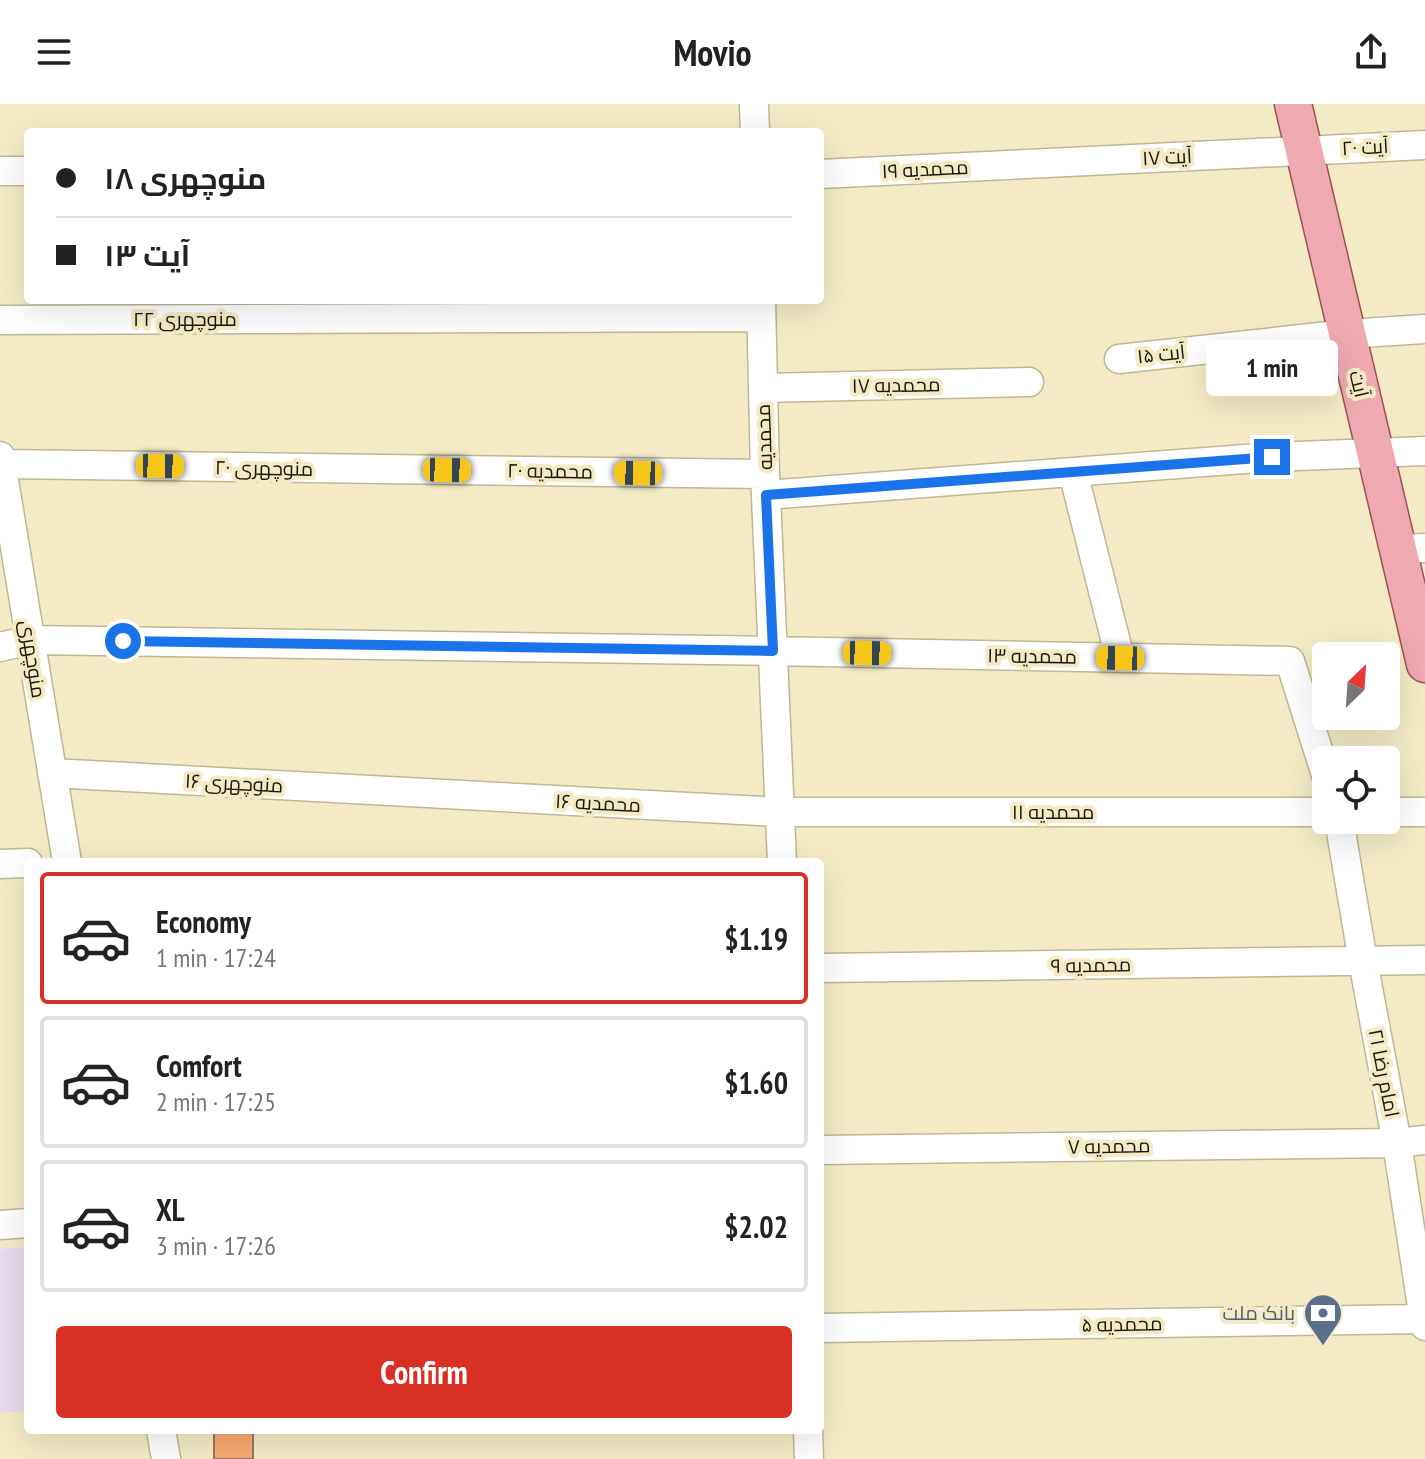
<!DOCTYPE html>
<meta charset="utf-8">
<style>
body{margin:0;font-family:"PT Sans Narrow",Cairo,sans-serif;background:#f2f2f2;color:#222;height:100vh;display:flex;flex-direction:column;font-size:30px;white-space:nowrap}
*{box-sizing:border-box;margin:0}
p{font-size:26px;color:#767676}
.icon{flex:none;width:44px;height:44px;fill:none;stroke:currentColor;stroke-width:2;stroke-linecap:round;stroke-linejoin:round}
.map{position:relative;flex:1;overflow:hidden}
.drawer{position:absolute;left:24px;top:754px;width:800px;height:576px;display:flex;flex-direction:column;background:#fff;border-radius:8px;box-shadow:0 8px 32px #0002}
.drawer>*{flex:none}
.top-card{position:absolute;left:24px;top:24px;width:800px;height:176px;border-radius:8px;box-shadow:0 8px 32px #0002;display:grid;align-content:center;height:176px;padding:0 32px;background:#fff}
.needle{width:52px;rotate:25deg}
.controls{position:absolute;left:1312px;top:538px;display:grid;gap:16px}
.controls a{display:grid;place-items:center;width:88px;height:88px;border-radius:8px;background:#fff;box-shadow:0 8px 32px #0002;font-size:40px}
.end{position:absolute;width:36px;height:36px;margin:-18px;border:10px solid #1a73e8;background:#fff;box-shadow:0 0 0 4px #fff}
.from{border-radius:50%}
.bubble{position:absolute;height:56px;border-radius:8px;background:#fff;box-shadow:0 8px 32px #0002;font-size:26px;font-weight:600;line-height:56px;text-align:center}
.car{position:absolute;width:24px;height:48px;margin:-24px -12px;border-radius:10px;box-shadow:0 0 6px 2px #0007;background:linear-gradient(#f5c518 24%,#345 0 40%,#f5c518 0 76%,#345 0 86%,#f5c518 0)}
.top-card b{display:flex;align-items:center;gap:28px;height:76px;font-size:30px}
.top-card b+b{border-top:2px solid #e0e0e0}
.top-card i{width:20px;height:20px;background:#222}
ul{padding:14px 0 0;list-style:none}
li{display:flex;align-items:center;gap:24px;height:132px;margin:0 16px 12px;padding:0 16px;border:4px solid #e0e0e0;border-radius:8px}
li div{flex:1}
li b{display:block;font-size:30px}
li em{font-style:normal;font-weight:600}
li.current{border-color:#d93025}
li>.icon{width:72px;height:72px;stroke-width:1.5}
.cta{display:flex;gap:16px;margin-top:auto;padding:16px 32px}
.cta a{flex:1;height:92px;border-radius:8px;background:#d93025;color:#fff;font-size:32px;font-weight:600;line-height:92px;text-align:center}
header{display:flex;justify-content:space-between;align-items:center;height:104px;padding:0 32px;background:#fff;font-size:36px;font-weight:600}
.map>svg:first-child{display:block}
</style>
<header><svg class="icon" aria-label="menu" viewBox="0 0 24 24"><path d="M4 6h16M4 12h16M4 18h16"/></svg>Movio<svg class="icon" aria-label="share" viewBox="0 0 24 24"><path d="M12 15V3M7 8l5-5 5 5M5 13v7h14v-7"/></svg></header>
<div class="map">
<svg width="1425" height="1355" viewBox="0 0 1425 1355">
<rect width="100%" height="100%" fill="#f4ebc6"/>
<path fill="#e8dbef" d="M28,1143V1307L0,1309V1145Z"/>
<path fill="#f9aa70" stroke="#977863" stroke-width="2" d="M253,1327V1355H214V1328Z"/>
<g fill="none" stroke-linecap="round" stroke-linejoin="round">
<defs>
<path id="minor" d="M754,0L755,28
M0,67H28
M820,70L1425,41
M761,196L765,370L782,758
M0,216L761,213
M1119,255L1347,230L1425,225
M763,284L1029,278
M0,352L67,758
M1,360L765,370
M1073,368L1120,554
M766,391L1272,353L1425,347
M1397,445L1425,444
M0,543L30,536L773,547L1290,557L1326,671
M52,669L780,708H1326
M1386,708H1425
M1339,716L1363,857L1397,1039L1425,1222
M0,760L28,759
M820,864L1425,856
M820,1046L1397,1039L1425,1036
M0,1121L28,1119
M820,1224L1424,1215
M161,1326L166,1355
M808,1326L809,1355"/>
<path id="major" d="M1293,0L1425,560"/>
</defs>
<use href="#minor" stroke="#bfb793" stroke-width="31"/>
<use href="#major" stroke="#9e5053" stroke-width="39"/>
<use href="#minor" stroke="#fff" stroke-width="28"/>
<use href="#major" stroke="#efa9b0" stroke-width="36"/>
</g>
<g fill="none" stroke-linecap="round" stroke-linejoin="round">
<path stroke="#1a73e8" stroke-width="10" d="M123,537L773,547L766,391L1272,353"/>
</g>
<defs>
<symbol id="bank-pin" viewBox="-11 -11 22 30"><path d="M0 17L-7.5 6A9.5 9.5 0 1 1 7.5 6Z" fill="#5c6f8a" stroke="#f4ebc6"/><path d="M-6-4H6V4H-6ZM0-2.3a2.3 2.3 0 1 0 0 4.6a2.3 2.3 0 1 0 0-4.6Z" fill="#fff"/></symbol>
</defs>
<g fill-rule="evenodd">
<use href="#bank-pin" x="1301" y="1187" width="44" height="60"/>
</g>
<g text-anchor="middle" stroke-width="8" stroke-linejoin="round" paint-order="stroke">
<g font-size="20" fill="#1b170a" stroke="#f4ebc6">
<text transform="translate(1365 43) rotate(-3)" y="7">آیت ۲۰</text>
<text transform="translate(1167 53) rotate(-3)" y="7">آیت ۱۷</text>
<text transform="translate(925 65) rotate(-3)" y="7">محمدیه ۱۹</text>
<text x="185" y="222">منوچهری ۲۲</text>
<text transform="translate(1161 250) rotate(-6)" y="7">آیت ۱۵</text>
<text transform="translate(1359 280) rotate(76)" y="7">آیت</text>
<text transform="translate(896 281) rotate(-1)" y="7">محمدیه ۱۷</text>
<text transform="translate(764 333) rotate(-92)" y="7">محمدیه</text>
<text transform="translate(264 364) rotate(1)" y="7">منوچهری ۲۰</text>
<text transform="translate(550 367) rotate(1)" y="7">محمدیه ۲۰</text>
<text transform="translate(1032 552) rotate(1)" y="7">محمدیه ۱۳</text>
<text transform="translate(33 555) rotate(81)" y="7">منوچهری</text>
<text transform="translate(234 679) rotate(3)" y="7">منوچهری ۱۶</text>
<text transform="translate(598 699) rotate(3)" y="7">محمدیه ۱۶</text>
<text x="1053" y="715">محمدیه ۱۱</text>
<text transform="translate(1091 861) rotate(-1)" y="7">محمدیه ۹</text>
<text transform="translate(1384 969) rotate(79)" y="7">امام رضا ۲۱</text>
<text transform="translate(1109 1042) rotate(-1)" y="7">محمدیه ۷</text>
<text transform="translate(1122 1220) rotate(-1)" y="7">محمدیه ۵</text>
</g>
<g font-size="20" fill="#4e5e75" stroke="#f4ebc6" text-anchor="end">
<text x="1295" y="1216">بانک ملت</text>
</g>
</g>
</svg>
<div class="controls">
<a><svg class="needle" viewBox="-14 -14 28 28"><path d="M0-13l5 13h-10z" fill="#e53935"/><path d="M0 13l5-13h-10z" fill="#767676"/></svg></a>
<a><svg class="icon" aria-label="locate" viewBox="0 0 24 24"><circle cx="12" cy="12" r="6"/><path d="M12 2v4M12 18v4M2 12h4M18 12h4"/></svg></a>
</div>
<i class="end from" style="left:123px;top:537px"></i>
<i class="end" style="left:1272px;top:353px"></i>
<div class="bubble" style="left:1206px;top:236px;width:132px">1 min</div>
<i class="car" style="left:160px;top:362px;rotate:91deg"></i>
<i class="car" style="left:447px;top:366px;rotate:91deg"></i>
<i class="car" style="left:638px;top:369px;rotate:271deg"></i>
<i class="car" style="left:867px;top:549px;rotate:91deg"></i>
<i class="car" style="left:1120px;top:554px;rotate:271deg"></i>
<div class="top-card">
<b><i class="from"></i>منوچهری ۱۸</b>
<b><i></i>آیت ۱۳</b>
</div>
<section class="drawer">
<ul>
<li class="current"><svg class="icon" aria-label="car" viewBox="0 0 24 24"><path d="M5 17H2v-5l4-1 3-4h7l3 4 3 1v5h-3M9 17h6M6 11h13"/><circle cx="7" cy="17" r="2"/><circle cx="17" cy="17" r="2"/></svg><div><b>Economy</b><p>1 min · 17:24</p></div><em>$1.19</em></li>
<li><svg class="icon" aria-label="car" viewBox="0 0 24 24"><path d="M5 17H2v-5l4-1 3-4h7l3 4 3 1v5h-3M9 17h6M6 11h13"/><circle cx="7" cy="17" r="2"/><circle cx="17" cy="17" r="2"/></svg><div><b>Comfort</b><p>2 min · 17:25</p></div><em>$1.60</em></li>
<li><svg class="icon" aria-label="car" viewBox="0 0 24 24"><path d="M5 17H2v-5l4-1 3-4h7l3 4 3 1v5h-3M9 17h6M6 11h13"/><circle cx="7" cy="17" r="2"/><circle cx="17" cy="17" r="2"/></svg><div><b>XL</b><p>3 min · 17:26</p></div><em>$2.02</em></li>
</ul>
<div class="cta"><a>Confirm</a></div>
</section>
</div>
